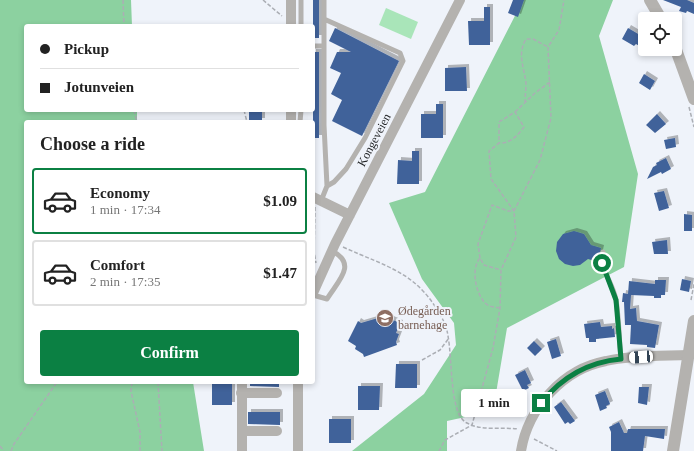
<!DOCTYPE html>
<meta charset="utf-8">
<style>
body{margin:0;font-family:"Times New Roman",serif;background:#f6f6f6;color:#222;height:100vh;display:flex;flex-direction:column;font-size:15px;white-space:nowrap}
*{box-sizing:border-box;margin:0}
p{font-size:13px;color:#767676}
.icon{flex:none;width:22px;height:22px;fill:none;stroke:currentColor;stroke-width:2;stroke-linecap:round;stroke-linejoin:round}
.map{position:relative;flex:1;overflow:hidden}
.drawer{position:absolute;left:24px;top:120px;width:291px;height:264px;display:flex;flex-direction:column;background:#fff;border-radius:4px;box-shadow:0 2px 6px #0003}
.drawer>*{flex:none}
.guide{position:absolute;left:24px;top:24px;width:291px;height:88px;border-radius:4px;box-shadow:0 2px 6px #0003;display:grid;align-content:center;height:88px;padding:0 16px;background:#fff}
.fabs{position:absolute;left:638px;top:12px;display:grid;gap:8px}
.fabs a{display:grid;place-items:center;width:44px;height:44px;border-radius:4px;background:#fff;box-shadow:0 2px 6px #0003;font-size:20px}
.end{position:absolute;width:18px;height:18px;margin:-9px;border:5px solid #0b8043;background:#fff;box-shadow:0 0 0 2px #fff}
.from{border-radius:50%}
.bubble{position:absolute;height:28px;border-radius:4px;background:#fff;box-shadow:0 2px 6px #0003;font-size:13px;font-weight:700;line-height:28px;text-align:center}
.car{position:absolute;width:12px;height:24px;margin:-12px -6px;border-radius:5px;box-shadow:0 0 3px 1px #0007;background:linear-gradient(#fff 24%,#345 0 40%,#fff 0 76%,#345 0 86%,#fff 0)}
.guide b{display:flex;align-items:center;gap:14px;height:38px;font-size:15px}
.guide b+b{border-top:1px solid #e0e0e0}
.guide i{width:10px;height:10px;background:#222}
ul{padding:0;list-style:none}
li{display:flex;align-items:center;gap:12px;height:66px;margin:0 8px 6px;padding:0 8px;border:2px solid #e0e0e0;border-radius:4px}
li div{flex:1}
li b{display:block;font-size:15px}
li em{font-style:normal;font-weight:700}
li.current{border-color:#0b8043}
li>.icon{width:36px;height:36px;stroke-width:1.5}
h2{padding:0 16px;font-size:18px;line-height:48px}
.button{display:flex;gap:8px;margin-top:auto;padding:8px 16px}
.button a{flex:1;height:46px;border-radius:4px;background:#0b8043;color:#fff;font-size:16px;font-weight:700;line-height:46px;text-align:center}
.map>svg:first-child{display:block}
</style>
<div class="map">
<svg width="694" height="451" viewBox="0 0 694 451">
<defs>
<filter id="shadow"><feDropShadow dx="3" dy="-3" stdDeviation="0" flood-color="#0004"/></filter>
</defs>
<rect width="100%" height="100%" fill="#eff3fa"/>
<path fill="#a9e5b9" d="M386,8L418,22L411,39L379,25Z"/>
<path fill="#8cd1a0" d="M0,0H131L132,26H26V110H137V122H26V382H193L204,451H0Z
M523,0H613L599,36L638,174L624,267L507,328L493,411L447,421V451H352L424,394L456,345L454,323L422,279L389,203L425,192Z"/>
<path fill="#40629a" filter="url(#shadow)" d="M313,0H319V38H313Z
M513,0H524L518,17L508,13Z
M663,0H687L694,3V14L687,11L686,13L679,11L681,7Z
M484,7H490V45H469L468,21H484Z
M335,28L399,61L362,136L332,121L342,100L331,94L341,73L330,68L337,52H351L329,41Z
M628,28L645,38L641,47L636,44L634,46L622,39Z
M313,52H319V138H313Z
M466,67L467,91H445V68Z
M644,74L655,81L650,90L639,83Z
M436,104H443V138H421V114H436Z
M249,110H262V121H249Z
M657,114L666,124L655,133L646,125Z
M675,138L676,147L666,149L664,140Z
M412,151H419V184H397L398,160L412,161Z
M666,158L671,169L662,174L661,172L647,179L653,167L657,165L656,163Z
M664,191L669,208L659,211L654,193Z
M684,214L692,215V231H684Z
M574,231L584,234L591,245L601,248L598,262L588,259L580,265L573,266L565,264L559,259L556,251L557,242L563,234Z
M667,240L668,254H654L652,242Z
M682,279L691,281L689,292L680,290Z
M655,280H666L665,295H661V298H654V296L631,295L630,309L636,308L637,321L659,325L655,348L647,347V345L630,344L631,325H625L624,302H622L623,293L628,294L629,281L655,284Z
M379,314L400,323L396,333L399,334L396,342L397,345L364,357L363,354L355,349L356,346L348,341L358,321L361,323L378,318Z
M600,322L601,327L612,326V329L614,328L615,337L596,339V342H589V338H586L584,324Z
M556,339L561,356L552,359L547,342Z
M534,341L542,349L535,356L527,348Z
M396,364H417V388H395Z
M525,370L531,383L527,385L529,388L523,391L515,375Z
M212,382H232V405H212Z
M250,382H279V387L250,386Z
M358,386H380L379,410H358Z
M639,387H649L647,405L638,403Z
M605,391L610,404L606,406L607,408L600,411L595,395Z
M561,402L575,421L570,424L568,422L565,424L554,407Z
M248,412H280V425L248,424Z
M329,419H351V443H329Z
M619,422L624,433H627L628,429H665L664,439L645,436L643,451H611V432L609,427Z"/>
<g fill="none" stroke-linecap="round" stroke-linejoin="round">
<path stroke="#abaeb4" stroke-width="1.5" stroke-dasharray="4 2" stroke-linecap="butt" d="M123,0L124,26
M263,0L282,16
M525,103C525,96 526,89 526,83C524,67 517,54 526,39H533L548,47
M689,107L694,127
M134,110L137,122
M244,110L247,122
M515,112L535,93L550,82
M315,207L314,252L316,263
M343,247C389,268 419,272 444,322C455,343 446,413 467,423C481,431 502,427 518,429
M480,258L478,244L492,205L508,211H514L491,179L489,151L499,143V122L515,112L524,127C518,135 510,144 499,143
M691,300L694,284
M500,308C494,307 489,307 485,303C475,292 471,268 480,258L484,265L501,270
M422,360L440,350L449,338
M132,382L131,391L140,432V451
M158,382L162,451
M534,439L557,451
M0,446L4,451
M11,451L14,444L57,382
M439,451L445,440L472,425L493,348L500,308L501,270L516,237L514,211L540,160L551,118L548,47L559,30L564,0"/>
<path stroke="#b4b2af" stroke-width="5" d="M301,0V26
M324,19L400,53L403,61L365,138L346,169L334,182L327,186
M313,46H324
M300,122L301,110
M321,201L327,186L324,125V0
M603,252C601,274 612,280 616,300C619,319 619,339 621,359
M313,295L327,299C338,281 358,264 332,251"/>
<path stroke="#b4b2af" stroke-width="10" d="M291,26V0
M291,122V110
M313,197L350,215
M313,293L335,244L460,0
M242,382V451
M298,382V451
M241,393H277
M242,431H277
M521,451C528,408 563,369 606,361C632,355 661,356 688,355"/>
<path stroke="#b4b2af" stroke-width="12" d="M650,0L661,19
M675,47L694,99
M673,451L694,321"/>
</g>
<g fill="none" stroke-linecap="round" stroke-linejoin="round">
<path stroke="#0b8043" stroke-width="5" d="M541,403C561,378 588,362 621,359L616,300L602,263"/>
</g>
<defs>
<symbol id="school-disc" viewBox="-11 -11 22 22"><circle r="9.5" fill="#8d6e63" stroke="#eff3fa"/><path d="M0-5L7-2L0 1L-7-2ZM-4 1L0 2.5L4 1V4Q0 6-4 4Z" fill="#fff"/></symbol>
</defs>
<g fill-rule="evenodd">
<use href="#school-disc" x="375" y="308" width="20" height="20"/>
</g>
<g text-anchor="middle" stroke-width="4" stroke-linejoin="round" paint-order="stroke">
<g font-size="12" fill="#222426" stroke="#eff3fa">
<text transform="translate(374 140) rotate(-62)" y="4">Kongeveien</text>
</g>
<g font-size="12" fill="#785e54" stroke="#eff3fa" text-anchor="start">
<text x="398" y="315">Ødegården<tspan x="398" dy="14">barnehage</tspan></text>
</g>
</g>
</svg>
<div class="fabs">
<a><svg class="icon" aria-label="locate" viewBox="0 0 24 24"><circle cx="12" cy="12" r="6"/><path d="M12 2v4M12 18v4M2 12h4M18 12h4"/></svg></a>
</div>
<i class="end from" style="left:602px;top:263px"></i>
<i class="end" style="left:541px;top:403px"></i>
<div class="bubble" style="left:461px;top:389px;width:66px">1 min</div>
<i class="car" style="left:641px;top:357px;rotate:266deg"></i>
<div class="guide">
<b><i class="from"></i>Pickup</b>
<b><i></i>Jotunveien</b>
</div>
<section class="drawer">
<h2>Choose a ride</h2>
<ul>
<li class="current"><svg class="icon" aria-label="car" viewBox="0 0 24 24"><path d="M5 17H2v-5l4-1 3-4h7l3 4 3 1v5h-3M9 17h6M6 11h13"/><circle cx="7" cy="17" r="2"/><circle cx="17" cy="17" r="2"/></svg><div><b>Economy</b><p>1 min · 17:34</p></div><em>$1.09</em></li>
<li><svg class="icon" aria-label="car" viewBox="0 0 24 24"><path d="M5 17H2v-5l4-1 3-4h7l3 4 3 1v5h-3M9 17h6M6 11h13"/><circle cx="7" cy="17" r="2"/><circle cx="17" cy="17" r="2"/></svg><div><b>Comfort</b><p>2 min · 17:35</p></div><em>$1.47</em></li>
</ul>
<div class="button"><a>Confirm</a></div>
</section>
</div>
